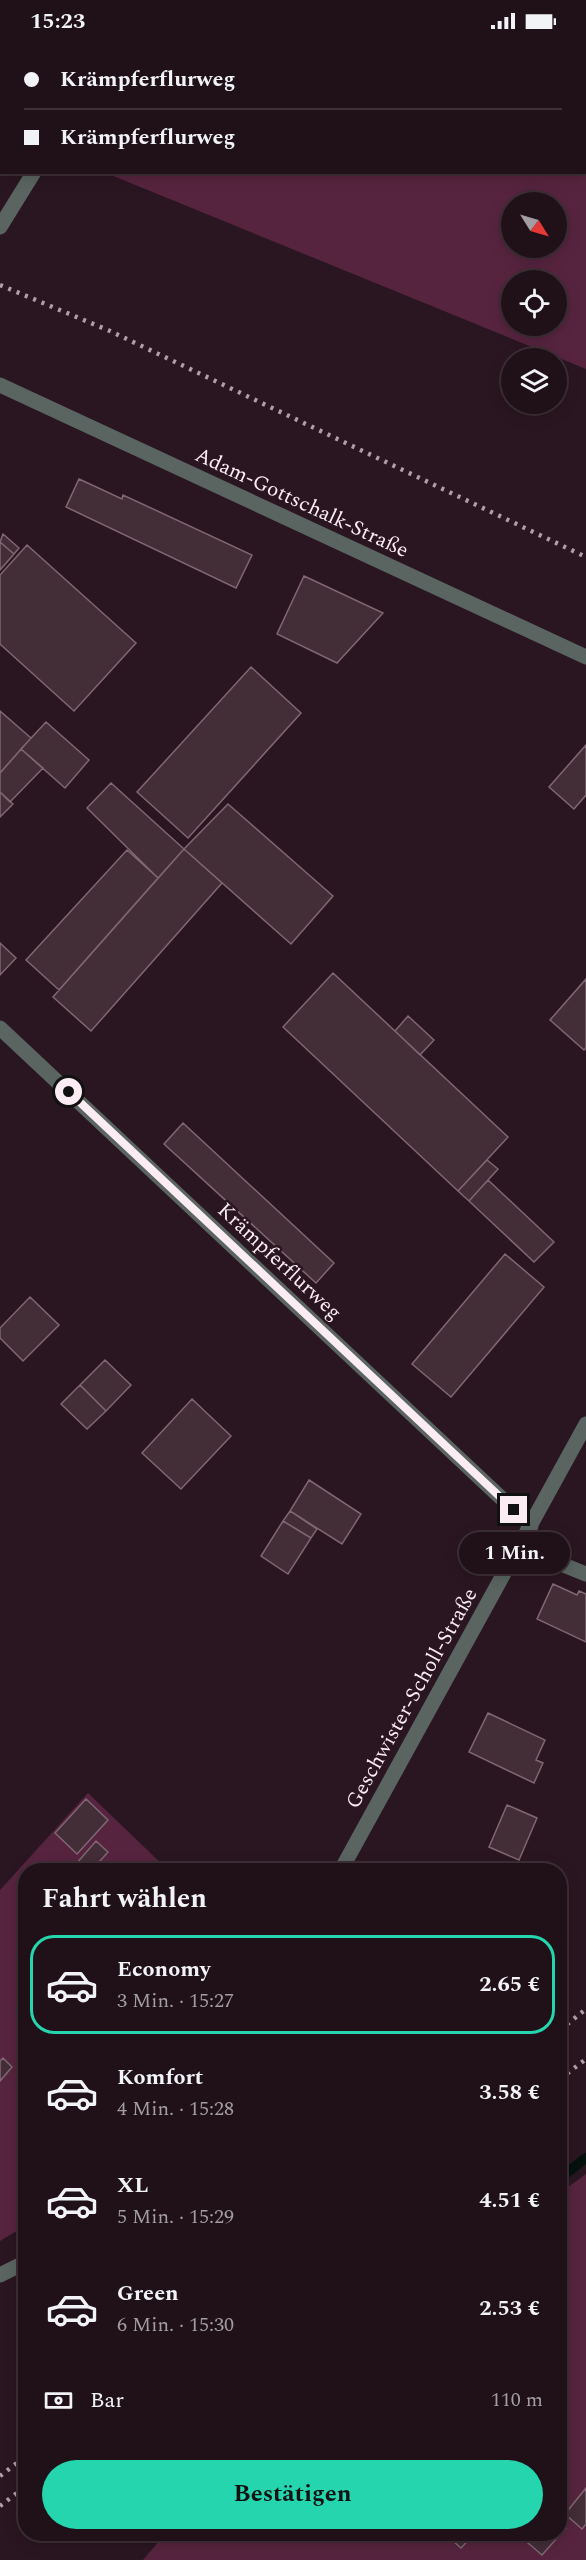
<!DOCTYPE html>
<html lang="de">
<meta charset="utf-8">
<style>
body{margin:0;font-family:Spectral,serif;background:#2d1e25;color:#f1f3f6;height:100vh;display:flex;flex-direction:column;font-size:22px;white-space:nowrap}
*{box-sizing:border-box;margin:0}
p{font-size:20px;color:#a29da2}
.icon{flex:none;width:33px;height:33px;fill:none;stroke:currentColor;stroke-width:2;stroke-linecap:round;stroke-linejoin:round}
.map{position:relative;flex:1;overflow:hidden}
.sheet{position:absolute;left:18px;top:1821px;width:549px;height:678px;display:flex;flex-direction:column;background:#201018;border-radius:24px;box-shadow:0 3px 15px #0003,0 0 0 2px #3d3037}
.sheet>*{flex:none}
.banner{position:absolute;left:0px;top:0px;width:586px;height:132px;box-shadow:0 3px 15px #0003,0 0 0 2px #3d3037;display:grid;align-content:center;height:132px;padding:0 24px;background:#201018}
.needle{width:39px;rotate:127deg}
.fabs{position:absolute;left:501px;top:150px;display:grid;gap:12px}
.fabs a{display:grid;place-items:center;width:66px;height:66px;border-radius:50%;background:#201018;box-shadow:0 3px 15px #0003,0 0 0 2px #3d3037;font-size:30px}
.end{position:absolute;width:27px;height:27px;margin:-14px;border:8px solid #faecf2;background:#111;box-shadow:0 0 0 3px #111}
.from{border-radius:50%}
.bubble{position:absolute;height:42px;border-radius:21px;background:#201018;box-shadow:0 3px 15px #0003,0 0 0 2px #3d3037;font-size:20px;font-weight:700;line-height:42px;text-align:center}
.banner b{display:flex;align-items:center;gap:21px;height:57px;font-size:22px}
.banner b+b{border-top:2px solid #3d3037}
.banner i{width:15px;height:15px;background:#f1f3f6}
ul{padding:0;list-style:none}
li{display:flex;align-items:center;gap:18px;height:99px;margin:0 12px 9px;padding:0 12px;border:3px solid transparent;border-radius:24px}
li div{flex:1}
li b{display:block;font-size:22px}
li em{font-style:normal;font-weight:700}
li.active{border-color:#25d5ae}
li>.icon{width:54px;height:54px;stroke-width:1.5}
h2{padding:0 24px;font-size:27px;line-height:72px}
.pay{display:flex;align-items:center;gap:15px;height:66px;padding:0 24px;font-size:22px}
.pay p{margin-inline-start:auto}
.primary-button{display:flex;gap:12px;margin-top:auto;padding:12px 24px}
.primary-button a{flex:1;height:69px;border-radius:36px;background:#25d5ae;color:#111;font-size:24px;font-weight:700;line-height:69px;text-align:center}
.status{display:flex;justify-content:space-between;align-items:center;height:42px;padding:0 30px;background:#201018;direction:ltr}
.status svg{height:16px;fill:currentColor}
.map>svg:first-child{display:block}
</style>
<div class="status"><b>15:23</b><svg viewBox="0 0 49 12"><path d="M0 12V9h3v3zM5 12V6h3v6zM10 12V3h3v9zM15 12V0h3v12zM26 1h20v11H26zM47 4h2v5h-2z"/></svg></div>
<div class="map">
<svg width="586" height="2518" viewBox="0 0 586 2518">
<rect width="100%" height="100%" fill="#2a1620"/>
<path fill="#57243f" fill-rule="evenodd" d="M174,0H586V327L106,131L585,130V2ZM512,160H556V206H512ZM512,238H556V284H512Z
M88,1751L168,1828H26L25,2184L0,2199V1848Z
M586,2132V2518H143L165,2492H560V2151Z"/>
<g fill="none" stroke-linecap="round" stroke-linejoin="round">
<path stroke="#04110d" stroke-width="10" d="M560,2136L586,2116"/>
</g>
<path fill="#432d37" stroke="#806772" stroke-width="1.5" d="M544,0H586V32L585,2Z
M79,437L122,457L123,453L252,513L236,546L66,465Z
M3,492L19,506L14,512L0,500Z
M0,500L14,512L0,528Z
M27,503L136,601L74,669L0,602V533Z
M304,534L383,571L337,621L277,592Z
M251,625L301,671L188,796L137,750Z
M0,669L31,696L0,731Z
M46,680L89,718L65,746L21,707Z
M586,703V753L574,767L549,745Z
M21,707L43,726L10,760L0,750V731Z
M111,741L184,807L158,836L87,766Z
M0,750L13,762L0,775Z
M228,762L333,854L291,902L184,807Z
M184,807L222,841L91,989L53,955Z
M127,808L158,836L59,948L26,918Z
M0,901L16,916L0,933Z
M333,931L508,1095L458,1149L283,985Z
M586,937V1006L584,1008L550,978Z
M408,974L434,998L420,1013L395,989Z
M183,1081L334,1221L316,1241L164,1102Z
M487,1118L498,1127L469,1159L458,1149Z
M488,1138L554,1200L534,1220L469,1159Z
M505,1212L544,1245L451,1355L412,1322Z
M30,1255L59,1283L23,1319L0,1296V1286Z
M105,1318L131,1343L106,1369L80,1343Z
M80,1343L106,1369L87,1387L61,1362Z
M192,1357L231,1394L181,1447L142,1411Z
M309,1438L361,1472L342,1502L290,1469Z
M290,1469L317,1487L311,1496L283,1479Z
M283,1479L311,1496L288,1532L261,1514Z
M553,1542L577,1553L579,1549L586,1552V1600L537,1577Z
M488,1671L545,1698L536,1718L543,1721L534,1741L469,1710Z
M86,1757L108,1778L77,1812L55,1791Z
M507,1763L537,1776L519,1818L489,1805Z
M96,1799L108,1810L92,1828H84L76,1822Z
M3,2016L12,2025L0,2039V2019Z
M586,2446V2482L582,2487L565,2472Z
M560,2481L566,2486L542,2513L521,2495L524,2492H560Z
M445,2492H474L461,2506Z"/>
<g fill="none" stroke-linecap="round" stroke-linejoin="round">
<path stroke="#5a6561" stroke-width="15" d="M519,1505L586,1532"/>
<path stroke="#5a6561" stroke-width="15" d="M115,2V0
M0,185L34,130
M0,343L586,615
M0,986L531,1484
M341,1828L586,1382
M0,2233L26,2220"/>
<path stroke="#af9fa6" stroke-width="4.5" stroke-dasharray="3 6" stroke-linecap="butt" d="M0,243L110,289L586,515
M560,1988L586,1967
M560,2037L586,2017
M0,2434L26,2414
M0,2464L26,2444"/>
</g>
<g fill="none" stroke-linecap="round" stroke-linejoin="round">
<path stroke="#faecf2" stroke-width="8" d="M69,1050L514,1468"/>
</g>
<g text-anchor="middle" stroke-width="5" stroke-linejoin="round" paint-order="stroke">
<g font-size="21" fill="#faecf2" stroke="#2a1620">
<text transform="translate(302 460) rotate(25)" y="7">Adam-Gottschalk-Straße</text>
<text transform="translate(280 1219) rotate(43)" y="7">Krämpferflurweg</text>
<text transform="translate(411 1656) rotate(-61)" y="7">Geschwister-Scholl-Straße</text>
</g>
</g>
</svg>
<div class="fabs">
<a><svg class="needle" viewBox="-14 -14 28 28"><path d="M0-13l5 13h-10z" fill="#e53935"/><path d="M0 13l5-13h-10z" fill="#a29da2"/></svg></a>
<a><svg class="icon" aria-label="locate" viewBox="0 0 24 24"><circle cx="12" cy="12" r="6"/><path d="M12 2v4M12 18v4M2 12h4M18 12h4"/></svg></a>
<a><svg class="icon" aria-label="layers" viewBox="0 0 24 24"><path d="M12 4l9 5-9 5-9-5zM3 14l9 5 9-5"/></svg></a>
</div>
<i class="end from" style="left:69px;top:1050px"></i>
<i class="end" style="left:514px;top:1468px"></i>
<div class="bubble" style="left:459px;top:1490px;width:111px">1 Min.</div>
<div class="banner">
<b><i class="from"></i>Krämpferflurweg</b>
<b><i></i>Krämpferflurweg</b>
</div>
<section class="sheet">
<h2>Fahrt wählen</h2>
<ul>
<li class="active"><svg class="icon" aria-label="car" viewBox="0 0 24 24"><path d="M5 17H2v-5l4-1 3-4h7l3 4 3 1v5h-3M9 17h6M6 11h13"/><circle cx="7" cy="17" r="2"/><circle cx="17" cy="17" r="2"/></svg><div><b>Economy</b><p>3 Min. · 15:27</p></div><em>2.65 €</em></li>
<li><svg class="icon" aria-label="car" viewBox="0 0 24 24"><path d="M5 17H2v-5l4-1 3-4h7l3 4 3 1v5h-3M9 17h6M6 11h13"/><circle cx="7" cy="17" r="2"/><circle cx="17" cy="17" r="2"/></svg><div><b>Komfort</b><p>4 Min. · 15:28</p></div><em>3.58 €</em></li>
<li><svg class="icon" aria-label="car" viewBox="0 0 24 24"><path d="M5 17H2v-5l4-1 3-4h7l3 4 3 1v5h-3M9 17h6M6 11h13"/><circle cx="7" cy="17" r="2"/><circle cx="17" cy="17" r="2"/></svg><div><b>XL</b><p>5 Min. · 15:29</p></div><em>4.51 €</em></li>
<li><svg class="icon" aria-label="car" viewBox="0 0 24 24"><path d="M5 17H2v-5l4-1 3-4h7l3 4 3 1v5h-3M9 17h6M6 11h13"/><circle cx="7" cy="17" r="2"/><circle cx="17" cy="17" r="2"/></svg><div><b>Green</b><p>6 Min. · 15:30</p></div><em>2.53 €</em></li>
</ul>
<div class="pay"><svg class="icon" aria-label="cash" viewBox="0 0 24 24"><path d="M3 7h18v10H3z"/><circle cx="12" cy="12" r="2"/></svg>Bar<p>110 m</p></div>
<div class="primary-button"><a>Bestätigen</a></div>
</section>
</div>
